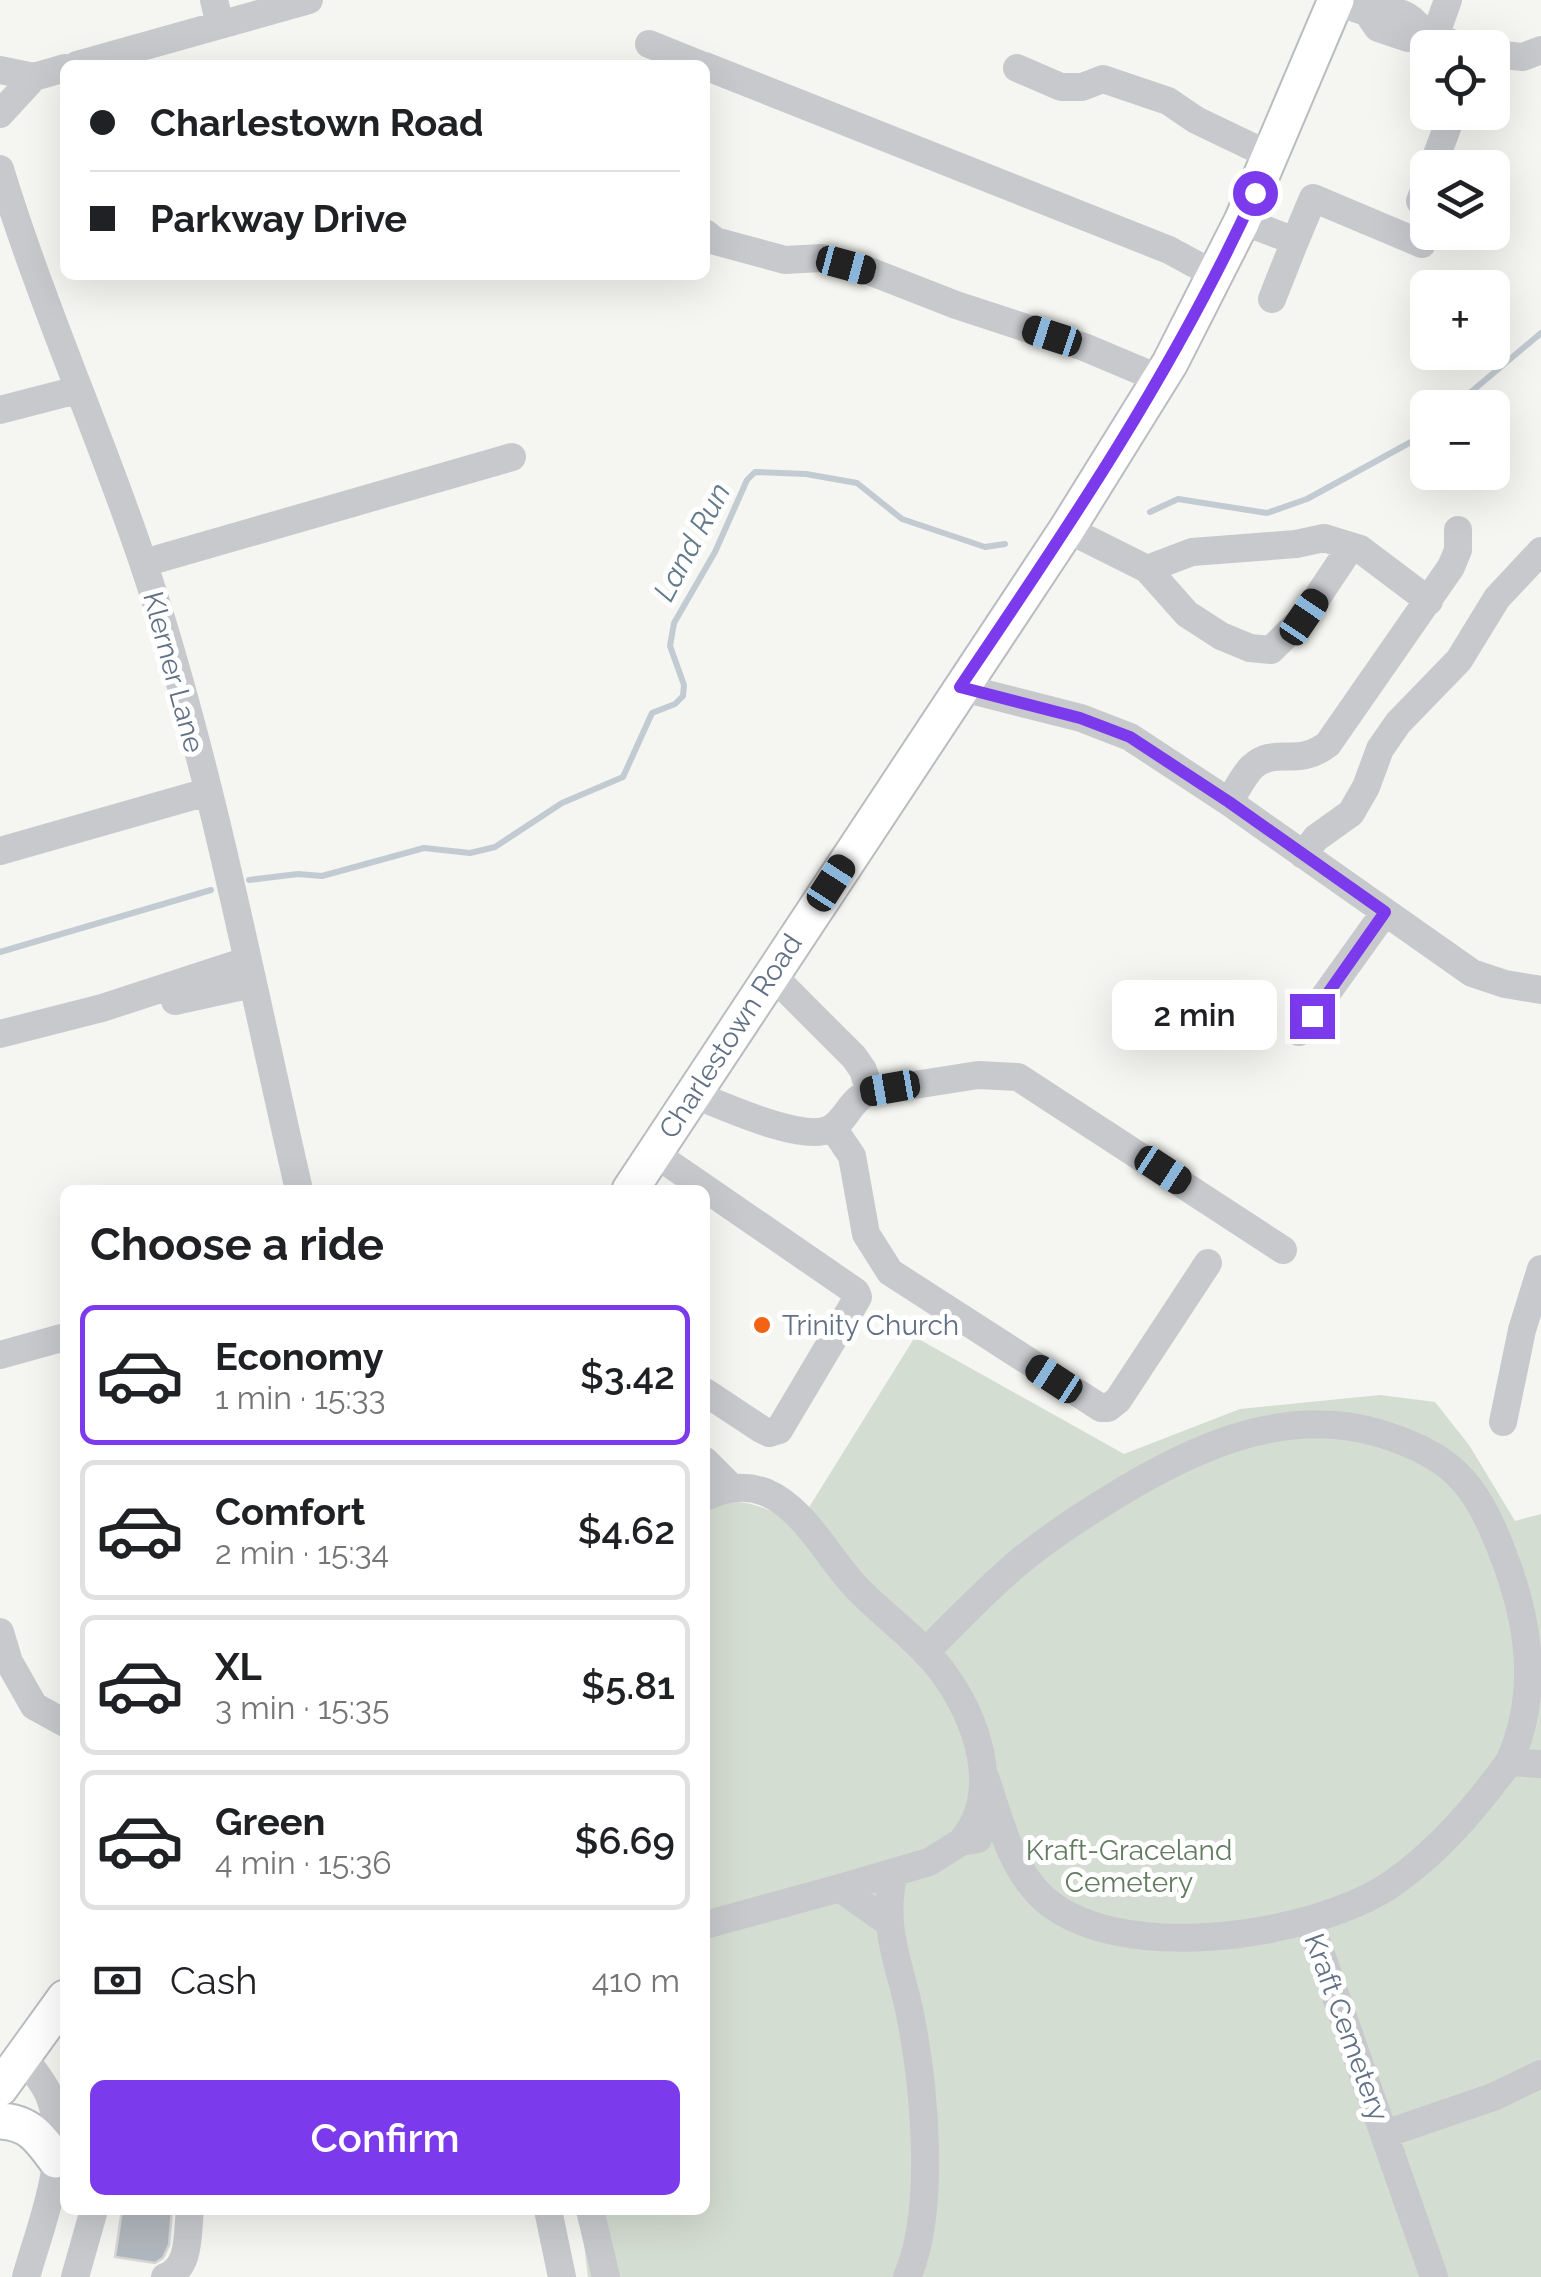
<!DOCTYPE html>
<meta charset="utf-8">
<style>
body{margin:0;font-family:Raleway,sans-serif;background:#f6f6f6;color:#202124;height:100vh;display:flex;flex-direction:column;font-size:38px;white-space:nowrap}
*{box-sizing:border-box;margin:0}
p{font-size:32px;color:#757577}
.icon{flex:none;width:55px;height:55px;fill:none;stroke:currentColor;stroke-width:2;stroke-linecap:round;stroke-linejoin:round}
.map{position:relative;flex:1;overflow:hidden}
.sheet{position:absolute;left:60px;top:1185px;width:650px;height:1030px;display:flex;flex-direction:column;background:#fff;border-radius:15px;box-shadow:0 10px 40px #0002}
.sheet>*{flex:none}
.banner{position:absolute;left:60px;top:60px;width:650px;height:220px;border-radius:15px;box-shadow:0 10px 40px #0002;display:grid;align-content:center;height:220px;padding:0 30px;background:#fff}
.tools{position:absolute;left:1410px;top:30px;display:grid;gap:20px}
.tools a{display:grid;place-items:center;width:100px;height:100px;border-radius:15px;background:#fff;box-shadow:0 10px 40px #0002;font-size:50px}
.end{position:absolute;width:45px;height:45px;margin:-22px;border:12px solid #7c3aed;background:#fff;box-shadow:0 0 0 5px #fff}
.from{border-radius:50%}
.bubble{position:absolute;height:70px;border-radius:15px;background:#fff;box-shadow:0 10px 40px #0002;font-size:32px;font-weight:600;line-height:70px;text-align:center}
.car{position:absolute;width:30px;height:60px;margin:-30px -15px;border-radius:12px;box-shadow:0 0 8px 2px #0007;background:linear-gradient(#222 24%,#8ab4d8 0 40%,#222 0 76%,#8ab4d8 0 86%,#222 0)}
.banner b{display:flex;align-items:center;gap:35px;height:95px;font-size:38px}
.banner b+b{border-top:2px solid #e0e0e0}
.banner i{width:25px;height:25px;background:#202124}
ul{padding:0;list-style:none}
li{display:flex;align-items:center;gap:30px;height:140px;margin:0 20px 15px;padding:0 10px;border:5px solid #e0e0e0;border-radius:15px}
li div{flex:1}
li b{display:block;font-size:38px}
li em{font-style:normal;font-weight:600}
li.on{border-color:#7c3aed}
li>.icon{width:90px;height:90px;stroke-width:1.5}
h2{padding:0 30px;font-size:45px;line-height:120px}
.pay{display:flex;align-items:center;gap:25px;height:110px;padding:0 30px;font-size:38px}
.pay p{margin-inline-start:auto}
.action{display:flex;gap:20px;margin-top:auto;padding:20px 30px}
.action a{flex:1;height:115px;border-radius:15px;background:#7c3aed;color:#fff;font-size:40px;font-weight:600;line-height:115px;text-align:center}
.map>svg:first-child{display:block}
</style>
<div class="map">
<svg width="1541" height="2277" viewBox="0 0 1541 2277">
<rect width="100%" height="100%" fill="#f5f5f1"/>
<path fill="#d4ddd1" d="M915,1337L1124,1454L1240,1409L1380,1395L1435,1402L1469,1445L1515,1521L1541,1514V2277H588L580,2210H705V1506C740,1494 767,1508 798,1525Z"/>
<g fill="none" stroke-linecap="round" stroke-linejoin="round">
<path stroke="#c2cbd1" stroke-width="6" d="M1452,408L1541,333
M1150,512L1178,499L1267,513L1307,499L1411,442L1428,428
M249,880L298,874L322,876L424,848L470,853L495,847L562,803L623,777L652,713L675,704L683,696L684,685L670,646L674,623L715,552L747,480L755,472L806,474L857,483L902,519L985,547L1005,544
M0,952L211,890"/>
</g>
<path fill="#b1b7be" stroke="#d6d6d4" stroke-width="2.5" d="M122,2210H172L169,2245L163,2258L155,2263L115,2257Z"/>
<g fill="none" stroke-linecap="round" stroke-linejoin="round">
<defs>
<path id="major" d="M630,1190L1067,529L1170,363L1242,221L1336,0
M0,2088L65,1998
M0,2121C29,2122 40,2138 56,2160"/>
</defs>
<use href="#major" stroke="#b9bcc0" stroke-width="39"/>
<path stroke="#c7c9cd" stroke-width="28" d="M214,0L220,25
M1336,1C1346,4 1358,11 1369,12C1393,13 1405,7 1422,31L1408,38L1378,28L1367,12
M1422,31L1464,48
M1435,36L1448,0
M649,44L701,65
M1492,54L1523,57L1541,50
M77,65L309,0
M705,66L1169,250L1215,275
M1017,68L1061,87H1082L1103,79L1168,101L1196,120L1271,156
M0,70L34,77L65,68
M0,114L34,77
M1432,168L1453,112
M0,169C45,316 110,456 156,602C216,793 254,995 299,1190
M1420,201L1428,181
M1242,221L1295,241L1313,198L1422,244
M705,233L715,241L785,260L822,258L869,271L956,305L1084,347L1160,379
M1272,299L1295,241
M0,410L77,390
M1067,529L1147,569L1187,614L1221,636L1250,648L1271,650L1304,617L1348,551L1360,549L1429,601
M144,563L512,457
M1147,569L1192,552L1296,544L1324,538L1360,549
M959,687L1081,718L1130,737L1229,802L1472,973L1505,984L1541,990
M1229,802C1236,791 1243,776 1252,767C1277,745 1296,769 1328,744L1451,567L1458,550V530
M0,851L207,792
M1303,855L1316,838L1351,813L1366,787L1380,749L1398,723L1459,660L1497,598L1541,551
M771,974L854,1057L863,1070L870,1092
M175,1001L252,984
M1299,1032L1385,912
M0,1034L102,1008L246,961
M693,1094C722,1105 802,1143 830,1129C846,1121 851,1098 870,1092L978,1075L1018,1077L1283,1250
M833,1128L852,1156L866,1234L890,1272L1101,1408H1108L1118,1400L1208,1263
M654,1153L856,1292L858,1297L779,1430L769,1433L761,1429L705,1392
M0,1355L65,1337
M1503,1422L1522,1330L1541,1269
M705,1461L731,1487
M705,1497C725,1488 743,1484 765,1492C804,1508 827,1556 855,1586C879,1612 910,1633 933,1660C973,1706 1007,1789 961,1842
M0,1632L9,1662L34,1706L65,1723
M925,1652C954,1624 982,1594 1012,1568C1043,1541 1077,1519 1111,1498C1192,1448 1285,1404 1382,1434C1451,1456 1475,1482 1501,1549C1529,1619 1541,1692 1509,1762
M985,1777C999,1817 1009,1863 1039,1894C1111,1968 1316,1937 1393,1883C1439,1851 1476,1807 1509,1762L1541,1764
M894,1873C881,1925 898,1959 909,2009C924,2081 937,2209 907,2277
M840,1888L929,1862L961,1842L978,1839
M1309,1920L1434,2277
M705,1925L840,1888L888,1922
M23,2056C31,2068 43,2081 49,2095C72,2154 42,2220 26,2277
M1385,2134L1493,2097L1541,2074
M548,2210L562,2277
M590,2210L606,2277
M75,2277L94,2210
M165,2277C191,2268 187,2234 190,2210"/>
<use href="#major" stroke="#fff" stroke-width="35"/>
</g>
<g fill="none" stroke-linecap="round" stroke-linejoin="round">
<path stroke="#7c3aed" stroke-width="12" d="M1255,193C1175,369 1068,528 960,687L1080,718L1130,737L1229,802L1385,912L1312,1016"/>
</g>
<circle fill="#f26414" stroke="#fff" stroke-width="4" cx="762" cy="1325" r="10"/>
<g text-anchor="middle" stroke-width="10" stroke-linejoin="round" paint-order="stroke">
<g font-size="28" fill="#617085" stroke="#fff">
<text transform="translate(174 672) rotate(75)" y="10">Klerner Lane</text>
<text transform="translate(730 1036) rotate(-57)" y="10">Charlestown Road</text>
<text transform="translate(1347 2027) rotate(70)" y="10">Kraft Cemetery</text>
</g>
<g font-size="28" fill="#617085" stroke="#fff" text-anchor="start">
<text x="782" y="1335">Trinity Church</text>
</g>
<g font-size="28" fill="#637b61" stroke="#fff">
<text x="1129" y="1860">Kraft-Graceland<tspan x="1129" dy="32">Cemetery</tspan></text>
</g>
<g font-size="30" font-style="italic" fill="#627a89" stroke="#fff">
<text transform="translate(692 542) rotate(-62)" y="10">Land Run</text>
</g>
</g>
</svg>
<div class="tools">
<a><svg class="icon" aria-label="locate" viewBox="0 0 24 24"><circle cx="12" cy="12" r="6"/><path d="M12 2v4M12 18v4M2 12h4M18 12h4"/></svg></a>
<a><svg class="icon" aria-label="layers" viewBox="0 0 24 24"><path d="M12 4l9 5-9 5-9-5zM3 14l9 5 9-5"/></svg></a>
<a>+</a>
<a>−</a>
</div>
<i class="end from" style="left:1255px;top:193px"></i>
<i class="end" style="left:1312px;top:1016px"></i>
<div class="bubble" style="left:1112px;top:980px;width:165px">2 min</div>
<i class="car" style="left:846px;top:265px;rotate:105deg"></i>
<i class="car" style="left:1052px;top:336px;rotate:288deg"></i>
<i class="car" style="left:1304px;top:617px;rotate:34deg"></i>
<i class="car" style="left:831px;top:883px;rotate:33deg"></i>
<i class="car" style="left:890px;top:1088px;rotate:260deg"></i>
<i class="car" style="left:1163px;top:1170px;rotate:123deg"></i>
<i class="car" style="left:1054px;top:1379px;rotate:303deg"></i>
<div class="banner">
<b><i class="from"></i>Charlestown Road</b>
<b><i></i>Parkway Drive</b>
</div>
<section class="sheet">
<h2>Choose a ride</h2>
<ul>
<li class="on"><svg class="icon" aria-label="car" viewBox="0 0 24 24"><path d="M5 17H2v-5l4-1 3-4h7l3 4 3 1v5h-3M9 17h6M6 11h13"/><circle cx="7" cy="17" r="2"/><circle cx="17" cy="17" r="2"/></svg><div><b>Economy</b><p>1 min · 15:33</p></div><em>$3.42</em></li>
<li><svg class="icon" aria-label="car" viewBox="0 0 24 24"><path d="M5 17H2v-5l4-1 3-4h7l3 4 3 1v5h-3M9 17h6M6 11h13"/><circle cx="7" cy="17" r="2"/><circle cx="17" cy="17" r="2"/></svg><div><b>Comfort</b><p>2 min · 15:34</p></div><em>$4.62</em></li>
<li><svg class="icon" aria-label="car" viewBox="0 0 24 24"><path d="M5 17H2v-5l4-1 3-4h7l3 4 3 1v5h-3M9 17h6M6 11h13"/><circle cx="7" cy="17" r="2"/><circle cx="17" cy="17" r="2"/></svg><div><b>XL</b><p>3 min · 15:35</p></div><em>$5.81</em></li>
<li><svg class="icon" aria-label="car" viewBox="0 0 24 24"><path d="M5 17H2v-5l4-1 3-4h7l3 4 3 1v5h-3M9 17h6M6 11h13"/><circle cx="7" cy="17" r="2"/><circle cx="17" cy="17" r="2"/></svg><div><b>Green</b><p>4 min · 15:36</p></div><em>$6.69</em></li>
</ul>
<div class="pay"><svg class="icon" aria-label="cash" viewBox="0 0 24 24"><path d="M3 7h18v10H3z"/><circle cx="12" cy="12" r="2"/></svg>Cash<p>410 m</p></div>
<div class="action"><a>Confirm</a></div>
</section>
</div>
